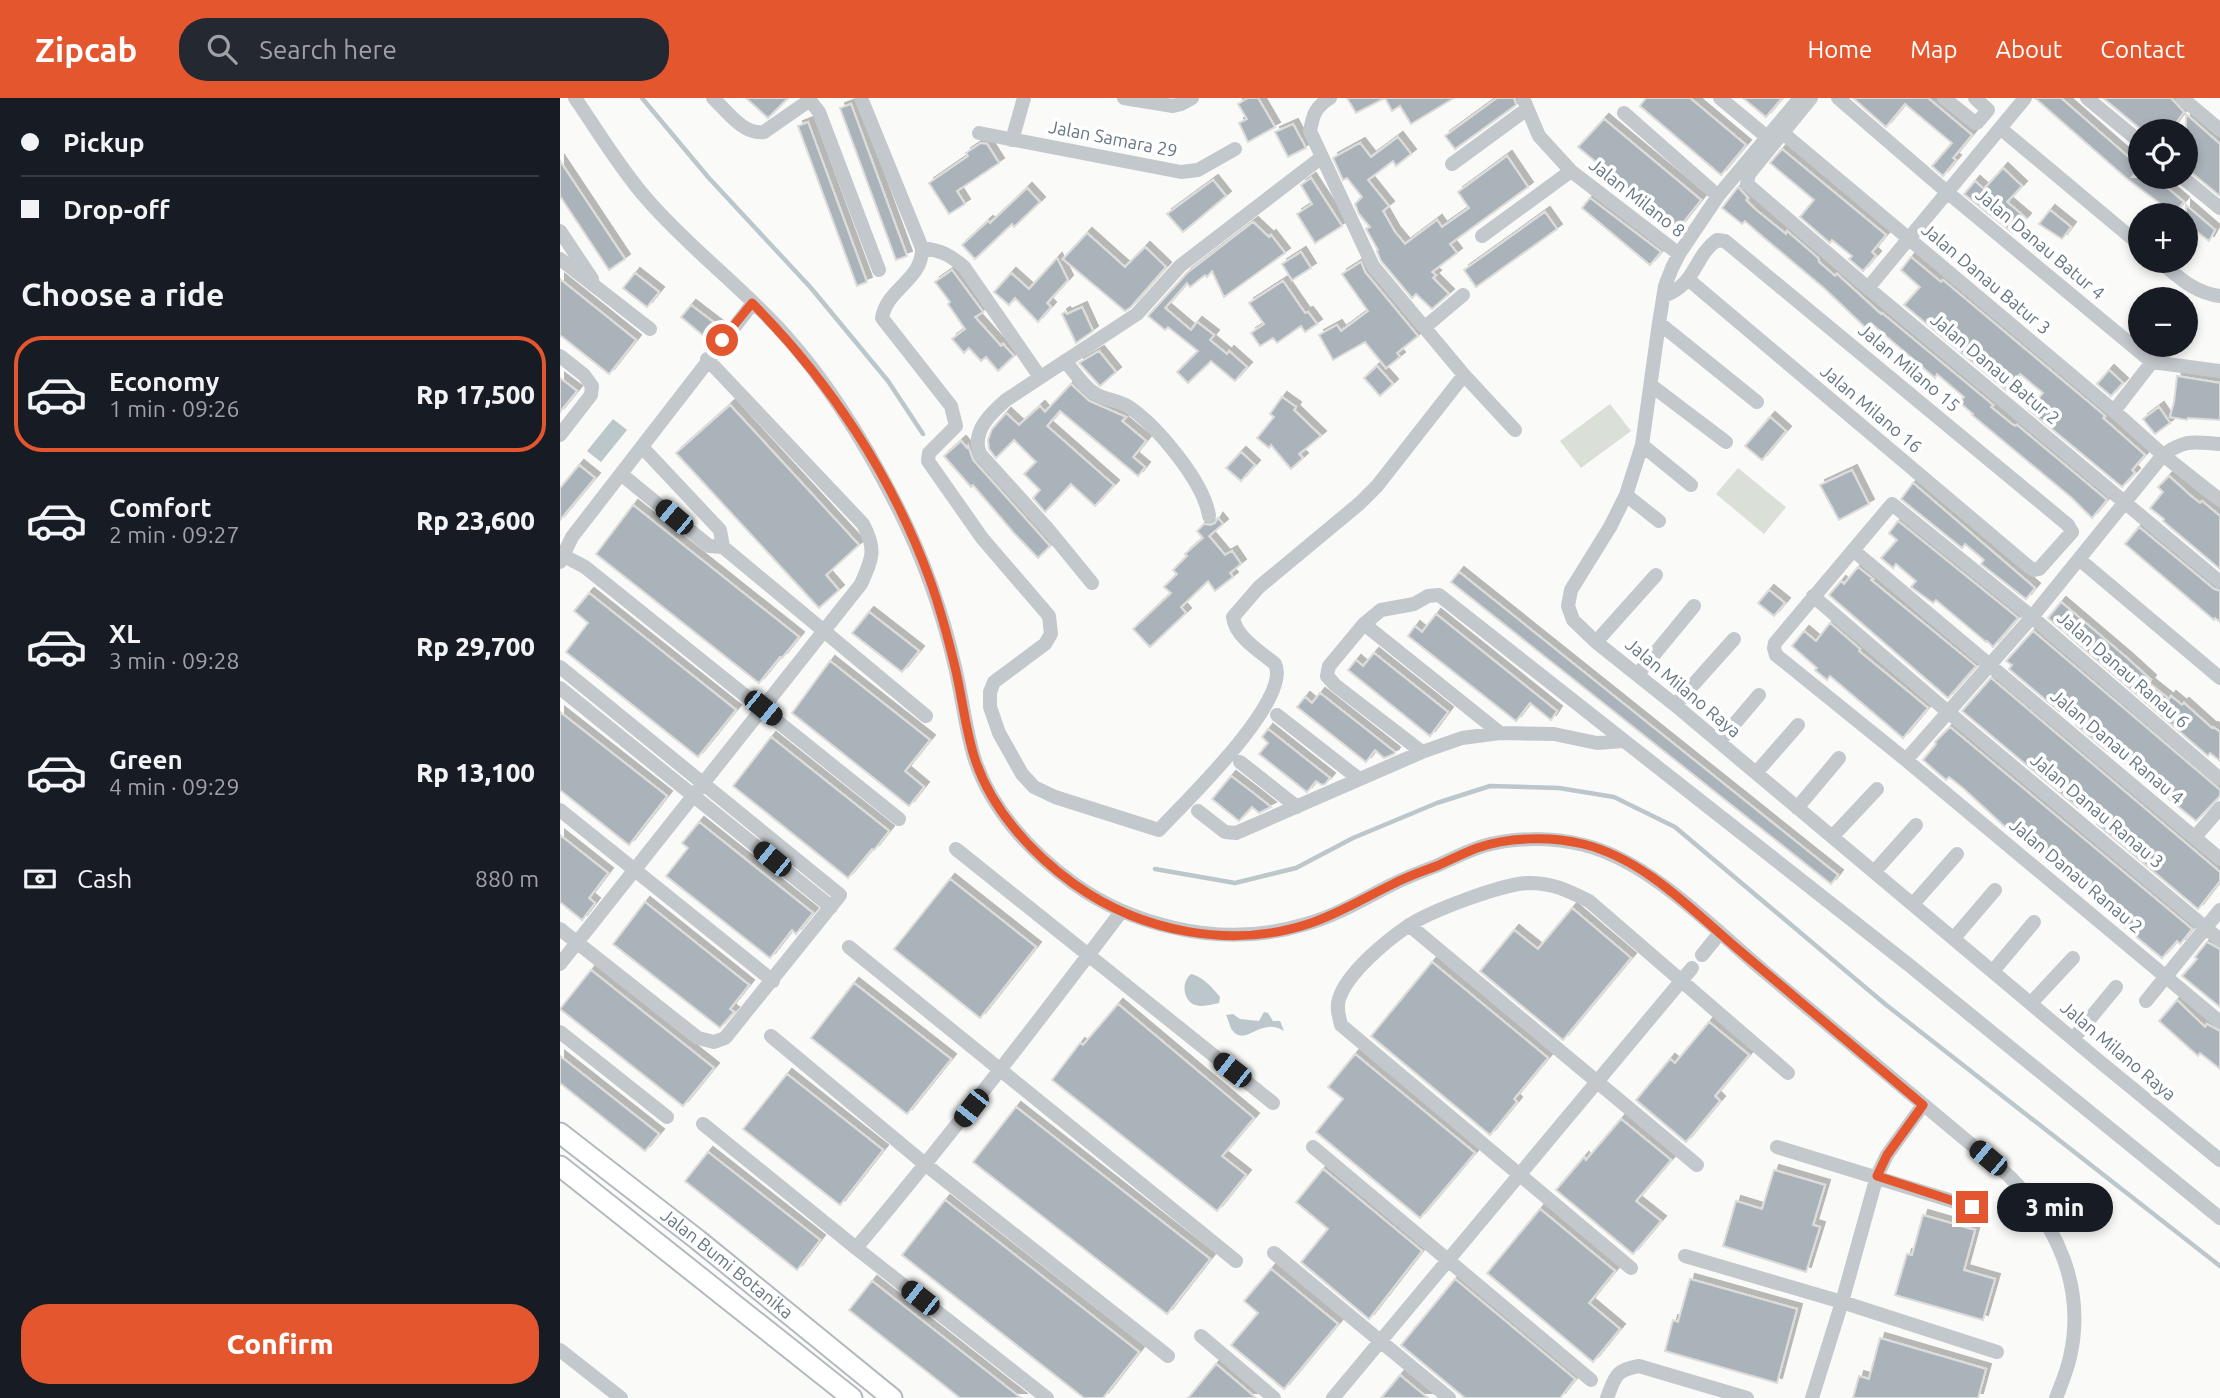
<!DOCTYPE html>
<meta charset="utf-8">
<style>
body{margin:0;font-family:Ubuntu,sans-serif;background:#242831;color:#f1f3f6;height:100vh;display:flex;flex-direction:column;font-size:26px;white-space:nowrap}
*{box-sizing:border-box;margin:0}
p{font-size:23px;color:#9ea1a6}
.icon{flex:none;width:38px;height:38px;fill:none;stroke:currentColor;stroke-width:2;stroke-linecap:round;stroke-linejoin:round}
.map{position:relative;flex:1;overflow:hidden}
.details{display:flex;flex-direction:column;background:#171b24;width:560px}
.details>*{flex:none}
.top-card{display:grid;align-content:center;height:154px;padding:0 21px;background:#171b24}
.controls{position:absolute;left:1568px;top:21px;display:grid;gap:14px}
.controls a{display:grid;place-items:center;width:70px;height:70px;border-radius:50%;background:#171b24;box-shadow:0 4px 10px #0003;font-size:35px}
.end{position:absolute;width:32px;height:32px;margin:-16px;border:9px solid #e4572e;background:#fff;box-shadow:0 0 0 4px #fff}
.from{border-radius:50%}
.bubble{position:absolute;height:49px;border-radius:24px;background:#171b24;box-shadow:0 4px 10px #0003;font-size:23px;font-weight:800;line-height:49px;text-align:center}
.car{position:absolute;width:21px;height:42px;margin:-21px -10px;border-radius:9px;box-shadow:0 0 5px 2px #0007;background:linear-gradient(#222 24%,#8ab4d8 0 40%,#222 0 76%,#8ab4d8 0 86%,#222 0)}
.top-card b{display:flex;align-items:center;gap:24px;height:66px;font-size:26px}
.top-card b+b{border-top:2px solid #363941}
.top-card i{width:18px;height:18px;background:#f1f3f6}
ul{padding:0;list-style:none}
li{display:flex;align-items:center;gap:21px;height:116px;margin:0 14px 10px;padding:0 7px;border:4px solid transparent;border-radius:28px}
li div{flex:1}
li b{display:block;font-size:26px}
li em{font-style:normal;font-weight:800}
li.active{border-color:#e4572e}
li>.icon{width:63px;height:63px;stroke-width:1.5}
h2{padding:0 21px;font-size:32px;line-height:84px}
.pay{display:flex;align-items:center;gap:18px;height:77px;padding:0 21px;font-size:26px}
.pay p{margin-inline-start:auto}
.primary-button{display:flex;gap:14px;margin-top:auto;padding:14px 21px}
.primary-button a{flex:1;height:80px;border-radius:28px;background:#e4572e;color:#fff;font-size:28px;font-weight:800;line-height:80px;text-align:center}
header{display:flex;align-items:center;gap:42px;box-sizing:border-box;height:98px;padding:0 35px;background:#e4572e;color:#fff}
header strong{font-size:33px}
nav{display:flex;gap:38px;margin-inline-start:auto;font-size:24px}
.search{width:490px;height:63px;background:#242831;display:flex;align-items:center;gap:18px;box-sizing:border-box;padding:0 24px;border-radius:28px;color:#9ea1a6;font-size:26px}
main{display:flex;flex:1;min-height:0}
.map>svg:first-child{display:block}
</style>
<header>
<strong>Zipcab</strong>
<div class="search"><svg class="icon" aria-label="search" viewBox="0 0 24 24"><circle cx="10" cy="10" r="6"/><path d="M15 15l6 6"/></svg>Search here</div>
<nav><a>Home</a><a>Map</a><a>About</a><a>Contact</a></nav>
</header>
<main>
<section class="details">
<div class="top-card">
<b><i class="from"></i>Pickup</b>
<b><i></i>Drop-off</b>
</div>
<h2>Choose a ride</h2>
<ul>
<li class="active"><svg class="icon" aria-label="car" viewBox="0 0 24 24"><path d="M5 17H2v-5l4-1 3-4h7l3 4 3 1v5h-3M9 17h6M6 11h13"/><circle cx="7" cy="17" r="2"/><circle cx="17" cy="17" r="2"/></svg><div><b>Economy</b><p>1 min · 09:26</p></div><em>Rp 17,500</em></li>
<li><svg class="icon" aria-label="car" viewBox="0 0 24 24"><path d="M5 17H2v-5l4-1 3-4h7l3 4 3 1v5h-3M9 17h6M6 11h13"/><circle cx="7" cy="17" r="2"/><circle cx="17" cy="17" r="2"/></svg><div><b>Comfort</b><p>2 min · 09:27</p></div><em>Rp 23,600</em></li>
<li><svg class="icon" aria-label="car" viewBox="0 0 24 24"><path d="M5 17H2v-5l4-1 3-4h7l3 4 3 1v5h-3M9 17h6M6 11h13"/><circle cx="7" cy="17" r="2"/><circle cx="17" cy="17" r="2"/></svg><div><b>XL</b><p>3 min · 09:28</p></div><em>Rp 29,700</em></li>
<li><svg class="icon" aria-label="car" viewBox="0 0 24 24"><path d="M5 17H2v-5l4-1 3-4h7l3 4 3 1v5h-3M9 17h6M6 11h13"/><circle cx="7" cy="17" r="2"/><circle cx="17" cy="17" r="2"/></svg><div><b>Green</b><p>4 min · 09:29</p></div><em>Rp 13,100</em></li>
</ul>
<div class="pay"><svg class="icon" aria-label="cash" viewBox="0 0 24 24"><path d="M3 7h18v10H3z"/><circle cx="12" cy="12" r="2"/></svg>Cash<p>880 m</p></div>
<div class="primary-button"><a>Confirm</a></div>
</section>
<div class="map">
<svg width="1660" height="1300" viewBox="0 0 1660 1300">
<defs>
<filter id="shadow"><feDropShadow dx="5" dy="-5" stdDeviation="0" flood-color="#0004"/></filter>
</defs>
<rect width="100%" height="100%" fill="#fafaf8"/>
<path fill="#dadfd7" d="M1050,306L1071,333L1021,370L1000,343Z
M1178,370L1226,409L1204,436L1156,396Z"/>
<path fill="#bbc7cb" d="M53,321L67,332L41,364L27,353Z
M631,876C642,878 653,890 660,899L659,905C653,906 646,908 640,908C623,907 620,885 631,876Z
M704,914L708,915L713,923H720L724,933C700,918 686,950 672,932C670,929 668,921 666,917L673,916L680,921L699,923Z"/>
<g fill="none" stroke-linecap="round" stroke-linejoin="round">
<path stroke="#bbc7cb" stroke-width="4.5" d="M82,0L148,79L251,190L328,283L363,336
M595,771L675,785L736,770L793,740L877,705L930,688L999,690L1054,699L1115,729L1325,906L1660,1168"/>
</g>
<path fill="#aab3b9" stroke="#dcdcda" stroke-width="2" filter="url(#shadow)" d="M186,0H228L208,20Z
M688,0H698L715,29L688,44L679,25L687,21L678,6Z
M787,0H894L851,26L840,8L832,13L825,0L796,15Z
M937,0H954L956,7L895,51L885,38Z
M1086,0H1130L1186,47L1161,77L1080,8Z
M1183,0H1222L1206,19Z
M1293,0H1368L1412,37L1393,60L1396,62L1383,78L1372,68L1392,45L1345,6L1326,29Z
M1475,0H1501L1580,69L1572,79H1594L1624,104L1614,116L1565,79Z
M1543,0H1611L1624,14L1610,33L1601,26L1595,33H1583Z
M291,6L347,158L336,162L280,10Z
M1626,16L1660,46V98L1626,70Z
M1044,21L1141,102L1117,132L1018,49Z
M248,24L307,184L297,188L238,28Z
M733,26L746,50L728,59L715,34Z
M838,39L851,56L836,68L833,63L808,82L829,108L823,113L835,134L845,146L877,122L882,129L909,110L898,94L947,58L968,89L890,146L897,155L872,174L876,177L873,180L889,196L872,211L856,196L852,200L821,163L817,153L818,152L806,131L810,129L799,116L795,106L802,99L787,80L783,82L773,60L800,45L811,59Z
M421,45L427,46L439,65L397,93L405,106L389,116L369,85L408,58L406,55Z
M1222,51L1326,137L1312,154L1316,158L1303,173L1289,161L1292,158L1272,142L1270,145L1240,119L1254,102L1210,65Z
M0,63L65,161L49,172L0,98Z
M1443,70L1462,88L1447,104L1466,120L1453,135L1404,96L1415,83L1424,91Z
M751,80L782,128L755,145L737,116L752,106L741,87Z
M653,82L666,98L623,134L607,116Z
M1178,89L1188,100L1186,102L1195,111L1226,136L1227,133L1258,160L1259,164L1275,178L1277,176L1321,216L1322,215L1433,307L1431,309L1453,327L1455,328L1457,327L1547,402L1532,420L1512,400L1412,317L1413,316L1399,304L1404,299L1377,276L1375,280L1311,225L1306,230L1264,190L1202,138L1185,123L1182,126L1162,110Z
M467,90L480,104L454,129L452,126L415,161L402,147L428,123L430,125Z
M1030,100L1101,154L1090,167L1022,110Z
M1626,107L1655,132L1649,143L1626,125Z
M1490,112L1511,129L1502,141L1479,126Z
M985,114L997,131L916,189L904,172Z
M693,124L709,139L711,137L725,155L664,199L652,173L647,179L645,177L630,189L627,185L605,210L631,232L637,224L654,237L650,242L667,256L669,253L687,269L675,283L651,263L628,285L617,274L638,253L608,229L605,232L588,218L627,175Z
M527,135L565,169L585,149L606,169L571,209L565,213L503,161Z
M741,154L751,170L732,182L722,166Z
M1351,159L1381,184L1383,182L1538,312L1545,318L1543,320L1585,357L1572,372L1575,375L1562,389L1469,312L1483,295L1460,276L1446,292L1344,207L1360,189L1341,172Z
M497,160L508,182L487,205L491,209L478,224L455,200L449,207L434,194L451,175L469,191Z
M801,164L805,174L858,238L837,255L840,259L826,270L805,244L773,262L759,237L777,227L781,233L808,213L782,176Z
M392,172L423,214L415,219L441,248L443,246L454,258L438,273L426,259L421,263L409,250L404,255L392,241L405,231L388,206L390,204L375,184Z
M75,175L99,194L87,209L63,190Z
M0,181L76,242L49,276L0,237Z
M723,183L745,215L748,214L757,226L745,234L741,228L717,245L713,240L700,248L691,235L704,226L689,205Z
M131,207L161,230L151,244L121,219Z
M522,209L533,233L516,245L502,216L505,214L507,216Z
M539,253L556,274L540,288L519,265Z
M817,268L833,286L820,298L804,280Z
M1549,272L1563,285L1551,298L1537,286Z
M1617,278L1660,285V322L1628,320L1627,322L1610,319L1614,304Z
M0,280L17,293L0,314Z
M511,286L529,303L566,319L562,323L586,343L573,359L585,369L578,378L500,313L487,328L554,387L535,408L511,386L485,414L473,400L480,392L464,376L476,364L454,342L436,360L429,351L428,342L432,331L446,315L459,327L480,308L485,314Z
M722,299L736,309L734,312L761,338L739,356L743,360L731,371L711,347L709,350L697,340L714,319L710,316Z
M170,307L299,447L266,477L279,492L259,510L116,355Z
M1599,309L1610,325L1595,336L1583,321Z
M1210,319L1226,333L1202,362L1185,348Z
M401,343L407,350L408,348L413,362L490,448L478,460L454,435L413,387L411,389L384,358Z
M681,354L695,367L681,383L666,370Z
M19,367L35,380L0,422V390Z
M1292,372L1309,406L1279,422L1260,387Z
M1609,378L1631,398L1640,405L1642,403L1660,418V471L1603,423L1604,421L1590,410L1603,394L1598,389Z
M1353,385L1475,490L1466,501L1421,466L1424,462L1405,446L1402,450L1341,401Z
M73,407L239,539L222,560L220,559L199,585L36,456Z
M658,420L663,426L649,438L665,457L672,453L681,466L670,475L673,479L655,493L648,483L621,509L626,515L590,549L573,531L611,495L604,489L617,476L613,472L627,458L625,456L643,440L637,433L644,426L651,427L655,425Z
M1338,423L1458,520L1433,549L1427,543L1426,544L1376,502L1373,505L1351,489L1356,483L1336,466L1333,470L1321,460L1337,442L1329,435Z
M1579,429L1654,491L1660,493V524L1655,520L1654,522L1565,446Z
M1298,469L1313,481L1311,482L1416,568L1388,600L1269,497L1281,483L1284,486Z
M899,474L1278,777L1271,786L891,484Z
M1209,492L1225,505L1214,518L1198,505Z
M29,495L176,612L138,659L6,554L28,525L14,513Z
M1501,504L1567,560L1591,582L1589,585L1609,601L1611,598L1622,607L1624,605L1652,630L1653,629L1660,634V663L1650,655L1648,658L1488,520Z
M309,514L359,553L342,574L292,535Z
M876,516L997,613L991,622L970,605L956,623L848,538L855,528L862,534Z
M1270,525L1300,551L1299,553L1368,610L1343,640L1270,578L1267,582L1255,572L1257,570L1232,548L1244,533L1256,543Z
M1473,533L1660,692V698L1636,723L1557,659L1543,650L1516,627L1518,625L1500,610L1499,613L1449,571L1452,567L1446,563Z
M814,555L888,614L870,638L788,572L796,562L803,568Z
M270,563L370,642L345,673L364,689L349,708L232,615Z
M1431,580L1660,774V783L1638,811L1537,726L1541,721L1522,706L1518,710L1402,613Z
M760,595L835,654L834,656L824,660L815,652L806,664L737,609L745,599L752,605Z
M0,614L107,698L69,747L0,692Z
M1390,629L1632,831L1620,846L1617,843L1602,860L1558,824L1560,821L1442,726L1403,690L1389,679L1386,682L1363,662L1376,646L1375,644Z
M708,631L770,680L765,686L762,687L756,683L747,694L699,656L708,645L702,639Z
M211,639L329,733L314,752L312,751L288,780L173,688Z
M671,678L692,694L711,709L699,715L692,709L679,723L652,701Z
M139,724L253,815L236,836L232,832L210,860L106,778L128,750L122,745Z
M0,737L48,775L29,800L35,805L22,822L0,804Z
M390,781L476,849L420,920L334,851Z
M85,804L189,887L170,911L174,914L160,930L53,846Z
M1012,810L1071,860L1003,942L920,873L954,832L978,851Z
M1647,844L1660,851V909L1622,878L1637,861L1635,859Z
M872,864L988,960L954,1001L957,1004L930,1037L811,938Z
M31,872L154,970L123,1008L0,911Z
M294,885L391,961L347,1016L251,940Z
M1617,902L1645,929L1647,926L1660,933V971L1640,955L1638,958L1599,923Z
M558,906L694,1020L662,1058L686,1077L657,1113L492,982L520,945L523,947Z
M1149,924L1189,957L1155,998L1160,1003L1126,1044L1076,1002L1110,961L1115,965Z
M795,956L915,1055L860,1120L756,1034L783,1001L768,989Z
M0,958L99,1036L85,1053L0,985Z
M227,976L323,1052L280,1107L183,1031Z
M456,1009L650,1161L607,1216L413,1064Z
M1061,1021L1111,1062L1076,1103L1101,1123L1073,1156L996,1092L1024,1059L1026,1062Z
M148,1054L260,1142L237,1172L125,1083Z
M763,1071L862,1153L809,1221L741,1164L768,1131L736,1104Z
M1214,1072L1265,1087L1253,1127L1260,1129L1246,1174L1163,1148L1176,1103L1202,1111Z
M385,1102L579,1254L543,1300H524L342,1157Z
M980,1111L1055,1173L1029,1205L1060,1231L1033,1264L927,1175Z
M1363,1117L1415,1132L1404,1172L1435,1181L1423,1222L1335,1197L1347,1156L1352,1157Z
M711,1171L778,1226L724,1291L671,1247L698,1215L684,1203Z
M895,1181L1015,1281L1000,1300H905L841,1247Z
M1130,1181L1237,1211L1217,1285L1105,1253L1113,1222L1118,1224Z
M312,1183L438,1282L461,1300H400L289,1212Z
M1320,1240L1426,1271L1418,1300H1293L1299,1278L1309,1281Z
M656,1266L682,1288L696,1300H628Z
M840,1277L853,1288L868,1300H821Z"/>
<g fill="none" stroke-linecap="round" stroke-linejoin="round">
<defs>
<g id="secondary">
<path id="s1" d="M0,1035L138,1142L332,1300"/>
<path d="M0,1068L292,1300"/>
</g>
</defs>
<use href="#secondary" stroke="#b3babf" stroke-width="23"/>
<path stroke="#c3c8cc" stroke-width="14" d="M15,0C38,33 59,69 86,100C128,149 181,188 224,236C270,287 305,345 336,406C362,457 382,512 395,569C402,598 405,629 414,659C430,710 470,754 513,785C543,807 579,822 615,830C658,840 703,839 746,826C775,818 802,802 829,788C845,780 860,774 876,768C892,761 907,753 923,748C955,739 992,739 1024,747C1090,763 1155,832 1206,875C1287,943 1368,1011 1449,1078C1497,1126 1526,1190 1510,1259C1507,1273 1501,1287 1496,1300
M153,0C167,13 183,37 204,34L250,2
M248,0L259,14L319,172
M301,0L362,150C363,182 327,190 322,220L391,308L396,328L369,355L368,363L422,440L489,518L491,536L485,546L434,584L430,594V609L439,635L462,676L474,689L495,699L599,732C624,705 733,601 715,566C701,554 675,539 673,519L699,489L800,405L817,388L904,277
M564,0L613,8L621,6L632,0
M770,0C755,9 753,17 750,33L813,168L904,277L955,332
M963,0L979,38L1011,73L1119,156
M1160,0L1207,39
M1240,0L1158,98L1119,156L1112,170L1105,188L1099,225L1082,347L1066,397L1050,429L1011,492L1008,508L1013,522L1036,544L1115,607L1539,963L1660,1062
M1251,0L1189,76L1187,86L1308,190L1660,484
M1278,0L1387,94L1592,264L1660,273
M1384,0L1415,25H1417L1428,12L1415,0
M1527,0L1580,44
M1622,0L1660,32
M1064,15L1158,98
M1440,30L1580,147
M419,35L621,74L638,72L675,51
M1223,35L1554,313L1603,357L1660,402
M452,42L464,0
M892,66L967,11
M1622,79L1660,110
M0,133L32,181
M922,138L1011,73
M362,150C381,152 390,157 404,169L480,279
M0,161L90,231
M1599,163C1619,179 1634,195 1660,198
M1308,190L1465,0
M1104,198C1138,185 1133,159 1157,142L1165,143L1508,427L1512,434L1479,471L1474,472L1469,469L1129,182
M1099,225L1197,304
M865,229L903,197
M0,258L24,277L32,288L31,297L0,337
M505,263C514,273 523,288 534,295C544,302 559,302 569,309C597,328 644,384 649,418
M1092,288L1166,344
M1554,313L1592,264
M1082,347L1131,387
M82,349L160,432L163,449
M61,376L149,448L163,449L366,618
M1066,397L1099,423
M1293,452L1660,761
M2,457L25,469L339,721
M1520,462L1660,580
M0,464L12,439L193,205
M532,485L487,430L420,356C411,334 430,316 446,302L577,216L620,168L762,59
M1253,498L1388,614L1660,842
M804,526L940,635
M1036,544L1096,477
M0,569L280,797L165,940L154,944L138,940L0,831
M1078,576L1134,508
M0,590L271,809
M1115,607L1174,541
M717,617L799,681
M1159,644L1199,597
M862,654L775,587L767,578L769,568L804,526L821,512L854,506L868,498L879,497L1349,867L1660,1120
M1346,662L1472,519L1603,357C1626,341 1633,344 1660,346
M680,664L737,709
M1196,675L1238,627
M1660,681L1472,519L1332,406L1215,545L1214,550L1216,557L1346,662L1660,924
M1237,710L1279,660
M0,712L213,883
M638,713L665,734L676,735L862,654L902,640L940,635L994,636L1037,645L1063,643
M1272,739L1317,691
M1635,739L1660,710
M396,751L713,1005
M1314,774L1356,727
M1353,806L1397,756
M849,827L1137,1067
M1394,840L1435,792
M289,849L676,1163
M1142,857L1159,836
M0,866L301,486C312,461 317,452 303,426L147,261
M1433,873L1474,824
M1586,903L1660,812
M1471,905L1513,860
M0,934L107,1019
M211,938L366,1067L608,1258
M1513,941L1556,889
M143,1026L296,1150L487,1300
M753,1049L1031,1282
M1217,1049L1412,1109
M296,1150C388,1041 475,928 561,814
M714,1155L889,1300
M1125,1158L1282,1204L1437,1254
M1071,1170L781,927C779,918 776,910 779,901C787,875 826,843 848,828C870,813 942,786 968,785C993,785 1007,792 1029,803L1228,975
M641,1238L714,1300
M0,1252L61,1300
M773,1300L1132,870
M1047,1300C1055,1279 1055,1272 1079,1268L1187,1300
M1252,1300L1282,1204L1317,1078L1327,1057L1363,1007"/>
<use href="#secondary" stroke="#fff" stroke-width="19"/>
</g>
<g fill="none" stroke-linecap="round" stroke-linejoin="round">
<path stroke="#e4572e" stroke-width="9" d="M162,242L192,205C270,283 332,378 370,482C380,510 388,540 395,569C402,598 405,629 414,658C430,710 471,755 514,786C581,834 672,852 751,825C780,815 806,799 833,786C848,778 864,773 879,767C892,761 904,755 917,750C949,739 990,738 1023,746C1088,762 1136,817 1186,858C1245,907 1304,957 1363,1007L1327,1057L1317,1078L1412,1109"/>
</g>
<g text-anchor="middle" stroke-width="7" stroke-linejoin="round" paint-order="stroke">
<g font-size="18" fill="#657683" stroke="#fff">
<text transform="translate(553 41) rotate(11)" y="6">Jalan Samara 29</text>
<text transform="translate(1077 100) rotate(38)" y="6">Jalan Milano 8</text>
<text transform="translate(1480 146) rotate(40)" y="6">Jalan Danau Batur 4</text>
<text transform="translate(1426 181) rotate(40)" y="6">Jalan Danau Batur 3</text>
<text transform="translate(1349 270) rotate(40)" y="6">Jalan Milano 15</text>
<text transform="translate(1435 271) rotate(40)" y="6">Jalan Danau Batur 2</text>
<text transform="translate(1311 311) rotate(40)" y="6">Jalan Milano 16</text>
<text transform="translate(1563 572) rotate(41)" y="6">Jalan Danau Ranau 6</text>
<text transform="translate(1123 590) rotate(40)" y="6">Jalan Milano Raya</text>
<text transform="translate(1557 649) rotate(40)" y="6">Jalan Danau Ranau 4</text>
<text transform="translate(1537 713) rotate(40)" y="6">Jalan Danau Ranau 3</text>
<text transform="translate(1516 778) rotate(40)" y="6">Jalan Danau Ranau 2</text>
<text transform="translate(1558 953) rotate(40)" y="6">Jalan Milano Raya</text>
<text dy="6" stroke="none"><textPath href="#s1" startOffset="212">Jalan Bumi Botanika</textPath></text>
</g>
</g>
</svg>
<div class="controls">
<a><svg class="icon" aria-label="locate" viewBox="0 0 24 24"><circle cx="12" cy="12" r="6"/><path d="M12 2v4M12 18v4M2 12h4M18 12h4"/></svg></a>
<a>+</a>
<a>−</a>
</div>
<i class="end from" style="left:162px;top:242px"></i>
<i class="end" style="left:1412px;top:1109px"></i>
<div class="bubble" style="left:1437px;top:1085px;width:116px">3 min</div>
<i class="car" style="left:114px;top:419px;rotate:310deg"></i>
<i class="car" style="left:203px;top:610px;rotate:129deg"></i>
<i class="car" style="left:212px;top:761px;rotate:309deg"></i>
<i class="car" style="left:672px;top:972px;rotate:308deg"></i>
<i class="car" style="left:411px;top:1010px;rotate:218deg"></i>
<i class="car" style="left:1428px;top:1060px;rotate:310deg"></i>
<i class="car" style="left:360px;top:1200px;rotate:308deg"></i>
</div>
</main>
